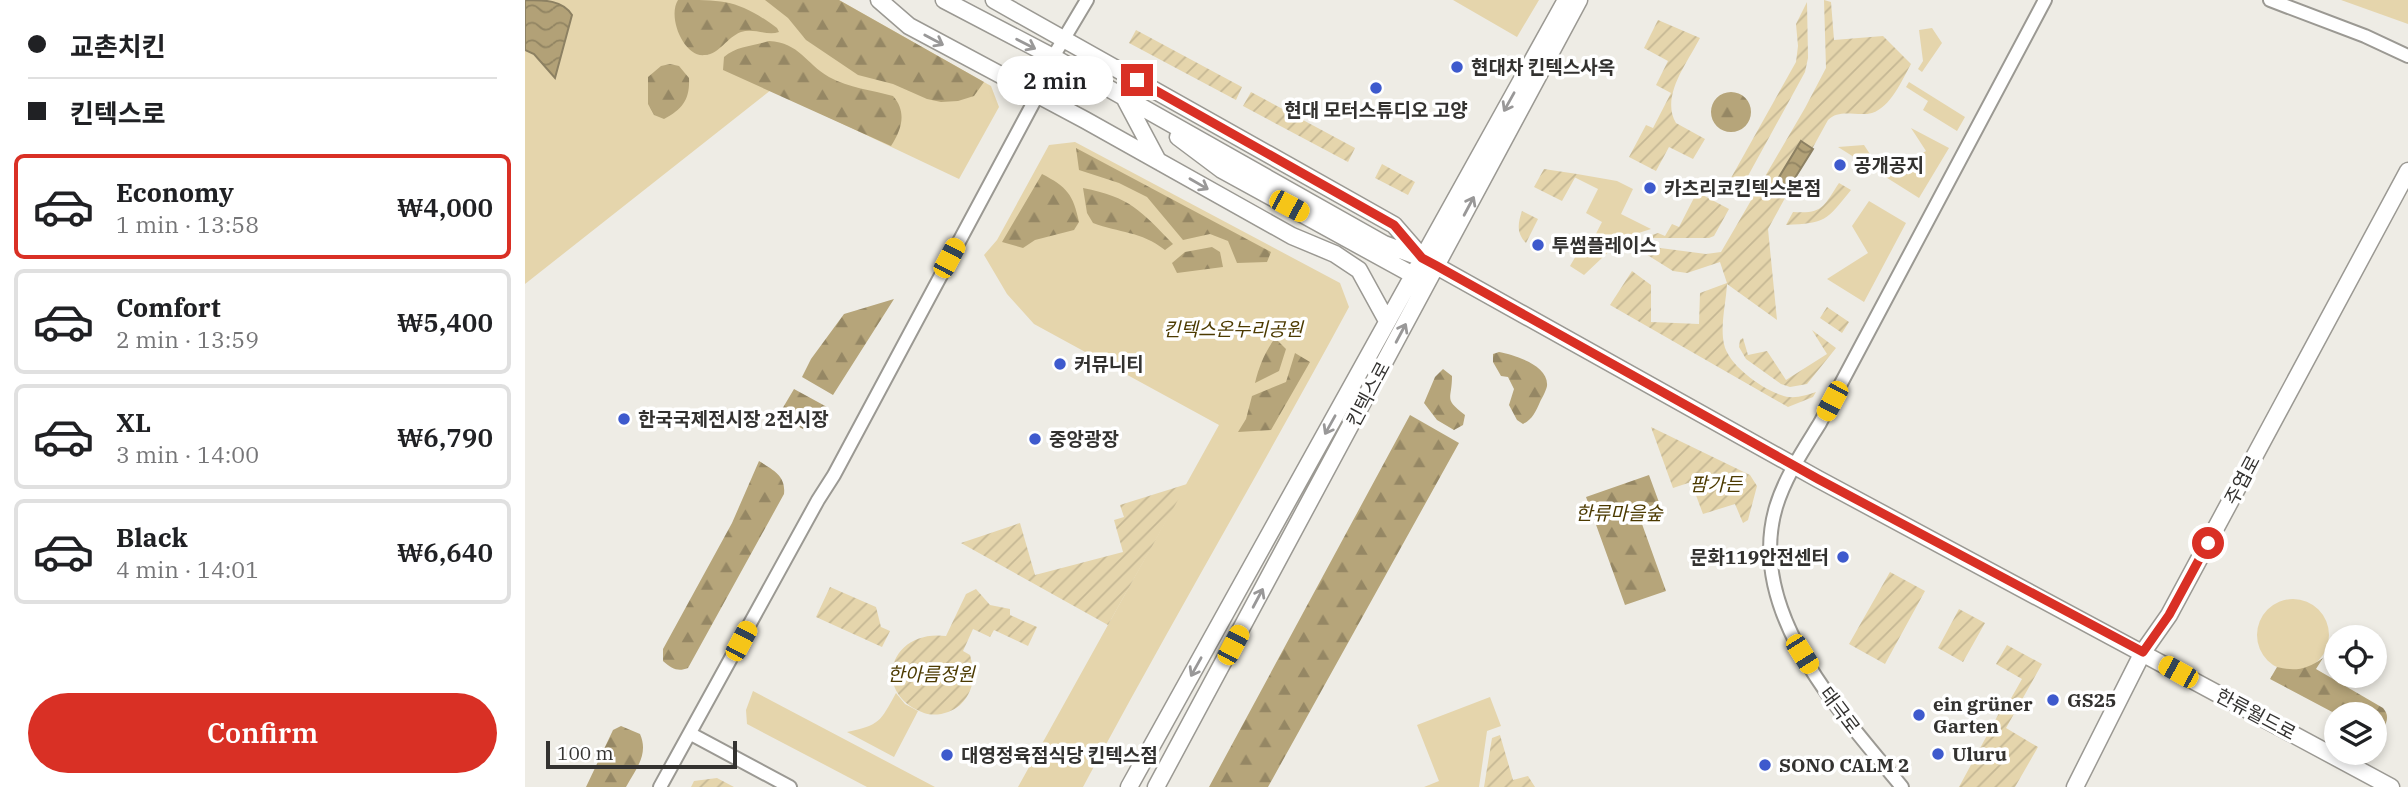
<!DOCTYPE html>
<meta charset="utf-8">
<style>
body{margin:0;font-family:"IBM Plex Serif","Noto Sans KR",serif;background:#f6f6f6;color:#202124;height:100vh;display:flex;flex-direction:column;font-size:26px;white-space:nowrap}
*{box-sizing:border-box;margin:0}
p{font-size:23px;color:#757577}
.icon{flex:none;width:38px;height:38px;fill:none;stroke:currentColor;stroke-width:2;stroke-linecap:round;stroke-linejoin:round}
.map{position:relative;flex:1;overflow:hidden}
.side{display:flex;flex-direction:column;background:#fff;width:525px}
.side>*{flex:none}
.guide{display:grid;align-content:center;height:154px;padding:0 28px;background:#fff}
.tools{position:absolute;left:1799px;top:625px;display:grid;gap:14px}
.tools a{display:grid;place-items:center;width:63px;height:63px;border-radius:50%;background:#fff;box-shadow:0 4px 10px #0003;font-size:35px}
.scale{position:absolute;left:21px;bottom:18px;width:191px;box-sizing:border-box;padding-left:7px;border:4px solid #333230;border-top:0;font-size:19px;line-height:24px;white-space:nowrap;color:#333230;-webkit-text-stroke:5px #fff;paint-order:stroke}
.end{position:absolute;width:32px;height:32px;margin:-16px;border:9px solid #d93025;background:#fff;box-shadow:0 0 0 4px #fff}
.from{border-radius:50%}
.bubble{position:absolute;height:49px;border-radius:24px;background:#fff;box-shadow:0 4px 10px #0003;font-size:23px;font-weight:600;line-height:49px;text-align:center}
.car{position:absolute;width:21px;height:42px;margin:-21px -10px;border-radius:9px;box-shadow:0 0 5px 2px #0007;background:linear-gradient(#f5c518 24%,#345 0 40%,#f5c518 0 76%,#345 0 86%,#f5c518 0)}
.guide b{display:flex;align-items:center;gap:24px;height:66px;font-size:26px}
.guide b+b{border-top:2px solid #e0e0e0}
.guide i{width:18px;height:18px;background:#202124}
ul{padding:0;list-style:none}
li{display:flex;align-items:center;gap:21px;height:105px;margin:0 14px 10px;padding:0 14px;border:4px solid #e0e0e0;border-radius:10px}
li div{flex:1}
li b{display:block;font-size:26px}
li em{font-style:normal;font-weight:600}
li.on{border-color:#d93025}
li>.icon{width:63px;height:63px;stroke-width:1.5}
.button{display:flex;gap:14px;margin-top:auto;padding:14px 28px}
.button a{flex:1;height:80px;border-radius:42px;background:#d93025;color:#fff;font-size:28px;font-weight:600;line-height:80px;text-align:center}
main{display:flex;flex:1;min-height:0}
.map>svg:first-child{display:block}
</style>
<main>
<section class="side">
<div class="guide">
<b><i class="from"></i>교촌치킨</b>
<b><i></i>킨텍스로</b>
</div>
<ul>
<li class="on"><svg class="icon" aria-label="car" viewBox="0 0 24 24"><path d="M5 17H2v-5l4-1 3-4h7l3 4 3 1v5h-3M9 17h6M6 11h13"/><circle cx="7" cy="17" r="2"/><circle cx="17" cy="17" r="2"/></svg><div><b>Economy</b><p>1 min · 13:58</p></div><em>₩4,000</em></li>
<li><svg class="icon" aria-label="car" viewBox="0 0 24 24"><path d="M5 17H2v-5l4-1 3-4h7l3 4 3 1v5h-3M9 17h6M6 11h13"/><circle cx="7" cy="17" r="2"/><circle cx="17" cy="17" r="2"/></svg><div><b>Comfort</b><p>2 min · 13:59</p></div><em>₩5,400</em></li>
<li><svg class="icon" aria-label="car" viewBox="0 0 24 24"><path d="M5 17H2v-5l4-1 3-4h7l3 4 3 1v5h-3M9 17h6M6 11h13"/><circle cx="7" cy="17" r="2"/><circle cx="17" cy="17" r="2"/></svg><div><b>XL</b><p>3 min · 14:00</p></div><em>₩6,790</em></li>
<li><svg class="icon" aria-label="car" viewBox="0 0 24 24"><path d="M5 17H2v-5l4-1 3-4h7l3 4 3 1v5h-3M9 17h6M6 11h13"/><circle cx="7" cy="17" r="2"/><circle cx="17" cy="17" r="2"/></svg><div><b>Black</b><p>4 min · 14:01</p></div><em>₩6,640</em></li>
</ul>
<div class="button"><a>Confirm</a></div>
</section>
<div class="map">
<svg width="1883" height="787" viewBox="0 0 1883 787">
<defs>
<pattern id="forest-firs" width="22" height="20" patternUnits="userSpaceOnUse" patternTransform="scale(1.75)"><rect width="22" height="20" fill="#b6a57a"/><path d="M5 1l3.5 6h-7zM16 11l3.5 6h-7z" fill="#958764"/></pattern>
<pattern id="garden-furrows" width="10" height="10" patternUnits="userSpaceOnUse" patternTransform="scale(1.75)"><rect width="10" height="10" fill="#e5d5ac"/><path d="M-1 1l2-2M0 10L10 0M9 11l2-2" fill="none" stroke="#c5b794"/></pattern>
<pattern id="water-waves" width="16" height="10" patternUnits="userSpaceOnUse" patternTransform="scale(1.75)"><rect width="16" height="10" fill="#b2a177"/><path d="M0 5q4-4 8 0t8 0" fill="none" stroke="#918462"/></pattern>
</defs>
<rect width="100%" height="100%" fill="#eeece5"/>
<path fill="#e5d5ac" d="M0,0H314L466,86L474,107L434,179L246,90L0,284Z
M928,0H1014L992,37Z
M1816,0H1883V24Z
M1407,28L1417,43L1397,72L1393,69L1398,61L1394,30Z
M1384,82L1440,117L1432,131L1398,110L1403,101L1381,87Z
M1386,128L1424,148L1394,198L1313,147L1339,145L1360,177L1401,151Z
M550,142L815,283L824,307C737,468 644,626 558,787H493L694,425L509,324L482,294L459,255L472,240L524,145Z
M1052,174L1092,181L1108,189L1096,214L1126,229L1098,238L1059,275L1045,266L1052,254L1059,257L1077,222L1061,213L1073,189L1049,177Z
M1344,201L1381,223L1339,302L1302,279L1343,253L1327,226Z
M1732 635a36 36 0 1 1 72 0a36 36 0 1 1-72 0Z
M228,691L410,787H342L222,724L221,710Z
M371,693L380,704L393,711L369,757L322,732C355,725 355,722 371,693Z
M965,697L976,726L962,731L954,787H899L914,781L892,725Z"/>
<path fill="url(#forest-firs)" d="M153,0C200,0 214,0 252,28L254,32C242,36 229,28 216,32C202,37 195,54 180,55C159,58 142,17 153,0Z
M240,0H314L459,82L449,96L433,101L416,102L402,99L368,84L333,75L281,40L263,18Z
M244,41C275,43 280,63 304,77C324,88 347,90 368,96C382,112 377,129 366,146L198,70L199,57C211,46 228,46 244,41Z
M145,64L154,66L164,78C165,99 158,109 139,119L129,115L123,104V77L136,66Z
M1186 112a20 20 0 1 1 40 0a20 20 0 1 1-40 0Z
M551,148L746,252L742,262L712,263L703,241L685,234L658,240L622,197L594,183L554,170Z
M517,174C542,187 548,194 554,222L549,230L510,240L498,248L477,242Z
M558,188C605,197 616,211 648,244L640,250C616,231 594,233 568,223L562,213Z
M687,247L695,252L698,267L652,273L647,263L660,252Z
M369,299L308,395L277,377L286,359L319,314Z
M750,338L761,349L754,371L730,383C734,366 740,352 750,338Z
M974,352C989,355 1024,365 1022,386C1021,391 1017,398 1015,402C1011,411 1007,420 998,424L992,420L984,405L989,389L983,377L976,376L968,362V354Z
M770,353L785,362L746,430L713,432L721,419L727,396L761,382Z
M918,369L927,376C927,401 918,398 940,415L938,425L929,430L912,420L899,403L910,377Z
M269,389L302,407L304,416L295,429L280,430L253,416Z
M885,415L934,443L743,787H684Z
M234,461C248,470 261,475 259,494L163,668C153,672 147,669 138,661V649L207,523Z
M1124,475L1139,516L1117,524L1141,591L1100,605L1061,497Z
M1798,658L1791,669L1858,708C1867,718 1859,727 1853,737L1850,735V714H1811L1745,679L1752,667C1771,672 1782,669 1798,658Z
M96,726L115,734C124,754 111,769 101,787H61L88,730Z"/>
<path fill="url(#garden-furrows)" d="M1299,0L1306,2L1309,40L1358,36L1386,64C1377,80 1366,107 1347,113C1332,117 1315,108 1303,120L1243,229L1252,320L1202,284C1201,303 1195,326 1199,344C1203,366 1243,394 1264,397C1273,398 1282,395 1291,392L1288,397L1263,407L1085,305L1107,271L1126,285V322L1174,324L1175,293L1202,283L1195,262L1162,273L1148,271L1116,251L1120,246L1181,254L1196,252L1280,108L1301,68Z
M1282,2L1283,58L1280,72L1218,185L1206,178L1271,62L1273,46L1271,24Z
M1133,20L1175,38C1163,62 1135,96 1151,123L1180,139L1168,159L1144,147L1131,171L1104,157L1121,125L1128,128L1146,93L1131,85L1143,61L1119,48Z
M611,30L717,87L711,100L604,43Z
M726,92L830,148L823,162L718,106Z
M857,164L890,182L883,195L850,178Z
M1019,169L1052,174L1037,201L1009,187Z
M1314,183L1326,190C1301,221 1301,223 1261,225L1268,212C1298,214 1298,207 1314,183Z
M1172,192L1204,209L1189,236L1184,238H1118L1133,233L1140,236L1147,224L1154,227Z
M997,211L1013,219L1001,243C991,233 993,223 997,211Z
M1302,307L1324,322L1317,333L1295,318Z
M1287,330L1311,348L1282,384L1265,387L1256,384L1221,359L1214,347L1215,340L1218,338L1223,355L1242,351L1261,380L1302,354Z
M1126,427L1225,475L1232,486L1223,520L1218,523L1210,504L1178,514L1166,482L1148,488Z
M662,484L583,625L436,543L495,523L510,575L598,552L589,520L599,517L595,505Z
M1365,572L1400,591L1360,664L1324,644Z
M305,587L351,607L356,627L365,631L357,647L291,617Z
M451,589L465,605L485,609V615L512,627L503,646L469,630L465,637L448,629L438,651L445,655C450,673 450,691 435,705C426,713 411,717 399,713C346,694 363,629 421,636L441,594Z
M1434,609L1460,623L1438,662L1413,648Z
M1482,645L1517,664L1481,728L1513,747L1490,787H1434L1479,704L1484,702L1497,679L1471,664Z
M975,735L988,780L1003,776L1010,787H959L967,738Z
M192,778L209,787H166L169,781Z"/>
<path fill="url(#water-waves)" stroke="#8c8062" stroke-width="2" d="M0,0C19,0 38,0 47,15L30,78L9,54L0,50Z
M1276,141L1288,149L1263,189L1251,182Z"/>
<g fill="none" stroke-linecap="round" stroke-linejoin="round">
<defs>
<path id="street" d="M1745,0L1840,36L1883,56
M528,57L562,0
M166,734L265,787
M135,787L293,500L309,475L512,96
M1377,787C1317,714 1220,612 1251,507C1260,477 1279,449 1295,423L1520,0"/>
<path id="secondary" d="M354,0L384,26L560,120L767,236L810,254L834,270L862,321
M419,0L528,57L859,244L897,258L1293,479L1866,787
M469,0L869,225L896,256
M600,99L633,161
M653,137L697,170L888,275
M604,787L1041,0
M631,787L1054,0
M1550,787L1618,652L1644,615L1883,171"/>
</defs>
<use href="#street" stroke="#9b9993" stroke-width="16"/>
<use href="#secondary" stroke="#9b9993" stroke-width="19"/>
<use href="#street" stroke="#fff" stroke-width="12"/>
<use href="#secondary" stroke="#fff" stroke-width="16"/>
</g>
<defs><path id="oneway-shaft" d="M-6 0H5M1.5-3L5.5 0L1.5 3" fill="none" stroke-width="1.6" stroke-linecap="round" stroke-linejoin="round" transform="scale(1.75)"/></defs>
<g stroke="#999898">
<use href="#oneway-shaft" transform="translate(409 40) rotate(28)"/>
<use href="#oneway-shaft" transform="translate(501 44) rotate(27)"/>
<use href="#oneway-shaft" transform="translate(984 102) rotate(119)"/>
<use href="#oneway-shaft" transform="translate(674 184) rotate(30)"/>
<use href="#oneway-shaft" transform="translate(944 206) rotate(-62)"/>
<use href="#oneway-shaft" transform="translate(876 333) rotate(-62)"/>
<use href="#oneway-shaft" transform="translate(805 425) rotate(119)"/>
<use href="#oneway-shaft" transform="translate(733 598) rotate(-62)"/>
<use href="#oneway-shaft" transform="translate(671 667) rotate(119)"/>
</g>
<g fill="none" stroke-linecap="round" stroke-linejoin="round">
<path stroke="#d93025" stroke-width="9" d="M612,80L869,225L897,258L912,266L1293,479L1618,652L1644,615L1683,543"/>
</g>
<g fill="#3e5acd" stroke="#fff" stroke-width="2.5">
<circle cx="932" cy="67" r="7"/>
<circle cx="851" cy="88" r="7"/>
<circle cx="1315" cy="165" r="7"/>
<circle cx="1125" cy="188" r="7"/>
<circle cx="1013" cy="245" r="7"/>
<circle cx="535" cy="364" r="7"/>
<circle cx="99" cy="419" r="7"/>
<circle cx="510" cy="439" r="7"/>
<circle cx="1318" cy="557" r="7"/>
<circle cx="1528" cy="700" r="7"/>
<circle cx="1394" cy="715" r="7"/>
<circle cx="1413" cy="754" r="7"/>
<circle cx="422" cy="755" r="7"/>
<circle cx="1240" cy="765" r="7"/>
</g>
<g text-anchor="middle" stroke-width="7" stroke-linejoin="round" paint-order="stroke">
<g font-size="19" font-weight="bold" fill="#333230" stroke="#fff" text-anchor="start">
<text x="946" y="74">현대차 킨텍스사옥</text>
<text x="851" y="117" text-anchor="middle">현대 모터스튜디오 고양</text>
<text x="1329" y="172">공개공지</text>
<text x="1139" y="195">카츠리코킨텍스본점</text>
<text x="1027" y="252">투썸플레이스</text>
<text x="549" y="371">커뮤니티</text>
<text x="113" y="426">한국국제전시장 2전시장</text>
<text x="524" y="446">중앙광장</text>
<text x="1304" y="564" text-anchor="end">문화119안전센터</text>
<text x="1542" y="707">GS25</text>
<text x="1408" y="711">ein grüner<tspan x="1408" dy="22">Garten</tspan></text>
<text x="1427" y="761">Uluru</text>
<text x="436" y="762">대영정육점식당 킨텍스점</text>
<text x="1254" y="772">SONO CALM 2</text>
</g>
<g font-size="19" font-style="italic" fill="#4c3a00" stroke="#fff">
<text x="708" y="336">킨텍스온누리공원</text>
<text x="1191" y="491">팜가든</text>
<text x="1094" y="520">한류마을숲</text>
<text x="406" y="681">한아름정원</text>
</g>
<g font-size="19" fill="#333230" stroke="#fff">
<text transform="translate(843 394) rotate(-62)" y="7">킨텍스로</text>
<text transform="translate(1717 480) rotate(-62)" y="7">주엽로</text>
<text transform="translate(1315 710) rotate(53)" y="7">태극로</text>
<text transform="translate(1731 714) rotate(28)" y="7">한류월드로</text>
</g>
</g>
</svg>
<div class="tools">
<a><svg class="icon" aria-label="locate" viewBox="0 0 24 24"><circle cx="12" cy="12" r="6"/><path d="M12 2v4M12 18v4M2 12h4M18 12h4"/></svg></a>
<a><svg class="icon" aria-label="layers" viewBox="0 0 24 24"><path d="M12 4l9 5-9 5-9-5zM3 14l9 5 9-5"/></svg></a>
</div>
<div class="scale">100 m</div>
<i class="end from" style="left:1683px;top:543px"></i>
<i class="end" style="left:612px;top:80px"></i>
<div class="bubble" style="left:472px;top:56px;width:116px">2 min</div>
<i class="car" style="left:764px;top:206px;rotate:118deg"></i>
<i class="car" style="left:424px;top:258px;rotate:28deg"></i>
<i class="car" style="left:1307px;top:401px;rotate:208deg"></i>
<i class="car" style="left:216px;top:641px;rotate:28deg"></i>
<i class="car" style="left:708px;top:645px;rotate:28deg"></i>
<i class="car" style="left:1277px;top:654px;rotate:148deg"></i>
<i class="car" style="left:1653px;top:672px;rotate:299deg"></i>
</div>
</main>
